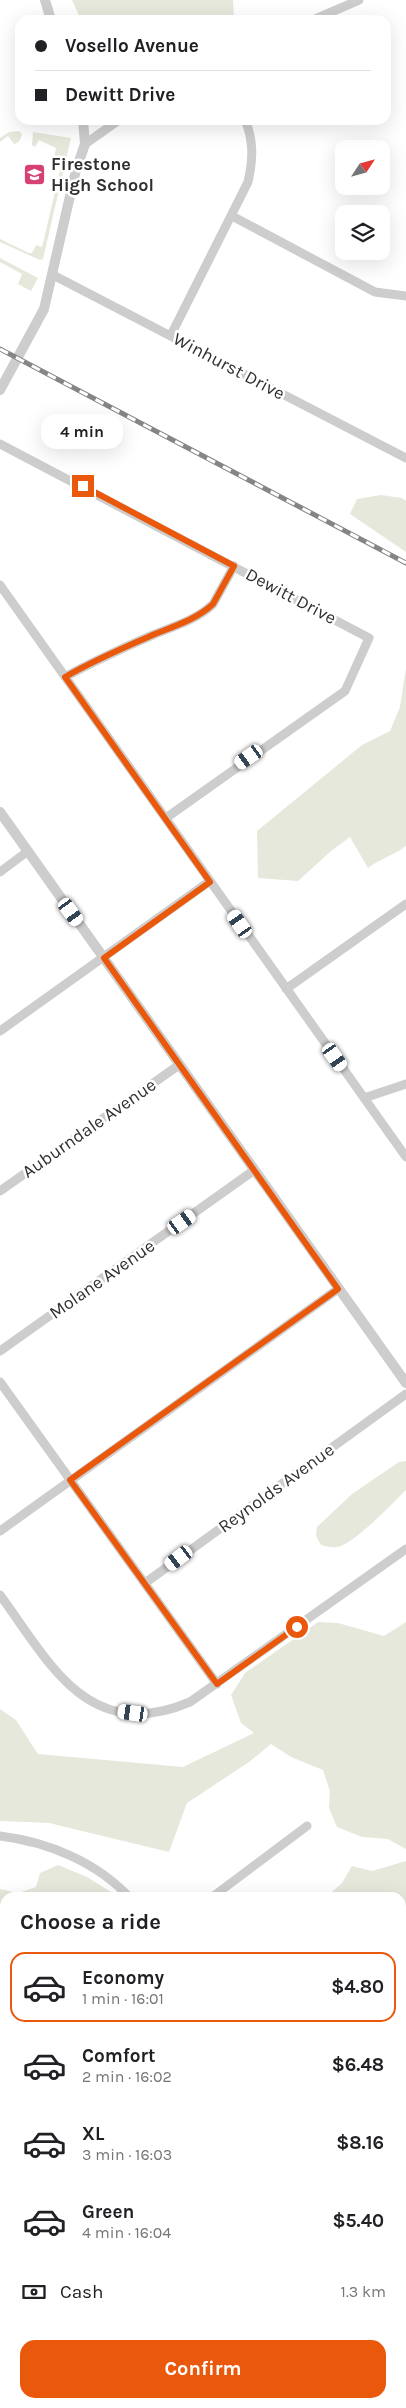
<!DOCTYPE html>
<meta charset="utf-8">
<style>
body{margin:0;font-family:Karla,sans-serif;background:#f2f2f2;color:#202124;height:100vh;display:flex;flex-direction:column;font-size:19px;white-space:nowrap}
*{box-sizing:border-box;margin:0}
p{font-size:16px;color:#757577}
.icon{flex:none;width:28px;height:28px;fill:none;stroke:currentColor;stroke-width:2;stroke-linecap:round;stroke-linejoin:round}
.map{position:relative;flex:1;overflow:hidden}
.drawer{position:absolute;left:0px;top:1892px;width:406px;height:516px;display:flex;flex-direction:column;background:#fff;border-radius:15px 15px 0 0;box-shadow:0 5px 20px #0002}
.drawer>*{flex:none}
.guide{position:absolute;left:15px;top:15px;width:376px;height:110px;border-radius:15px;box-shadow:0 5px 20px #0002;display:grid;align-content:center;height:110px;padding:0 20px;background:#fff}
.needle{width:32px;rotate:54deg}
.controls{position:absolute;left:335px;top:140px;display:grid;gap:10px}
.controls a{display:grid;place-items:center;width:55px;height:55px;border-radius:10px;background:#fff;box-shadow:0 5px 20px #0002;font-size:25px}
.end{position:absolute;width:22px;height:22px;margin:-11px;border:6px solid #ea580c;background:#fff;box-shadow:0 0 0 2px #fff}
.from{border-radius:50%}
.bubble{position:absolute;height:35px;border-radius:15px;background:#fff;box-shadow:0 5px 20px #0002;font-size:16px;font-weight:700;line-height:35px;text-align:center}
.car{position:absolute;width:15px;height:30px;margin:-15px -8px;border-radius:6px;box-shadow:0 0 4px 1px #0007;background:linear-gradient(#fff 24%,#345 0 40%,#fff 0 76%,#345 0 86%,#fff 0)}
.guide b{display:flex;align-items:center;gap:18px;height:48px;font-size:19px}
.guide b+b{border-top:1px solid #e0e0e0}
.guide i{width:12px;height:12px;background:#202124}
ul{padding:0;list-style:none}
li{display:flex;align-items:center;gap:15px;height:70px;margin:0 10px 8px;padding:0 10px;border:2px solid transparent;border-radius:15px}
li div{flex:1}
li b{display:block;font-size:19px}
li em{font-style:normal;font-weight:700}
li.on{border-color:#ea580c}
li>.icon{width:45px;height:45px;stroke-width:1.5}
h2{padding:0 20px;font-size:22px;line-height:60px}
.pay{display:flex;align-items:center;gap:12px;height:55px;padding:0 20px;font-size:19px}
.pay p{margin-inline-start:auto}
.button{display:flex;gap:10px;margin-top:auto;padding:10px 20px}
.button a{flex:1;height:58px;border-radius:15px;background:#ea580c;color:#fff;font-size:20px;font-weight:700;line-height:58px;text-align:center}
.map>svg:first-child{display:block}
</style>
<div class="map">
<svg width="406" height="2408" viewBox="0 0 406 2408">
<rect width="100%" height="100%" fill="#fff"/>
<path fill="#e6e8dc" d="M72,0H233L234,20H81Z
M19,131L22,134C21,139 19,143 14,144L8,136L0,142V138L9,132Z
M33,132L71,138L43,259L40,260L0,242V239L29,253H32L36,245L42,247L62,162L54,158L56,148L39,140L35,147L32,145Z
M0,258L38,278L31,291L18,284L22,274L0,262Z
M381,495L402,498L406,501V552L350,514L357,499Z
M406,668V846C394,855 380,859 368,868L350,837L331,851L298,881L258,878L257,831L362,745L390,731L400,707Z
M406,1461V1490C393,1503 353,1545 337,1547C332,1548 326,1546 321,1545L316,1536L317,1527L352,1494L399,1462Z
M318,1622L338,1623L384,1636L406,1622V1849L388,1839L362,1837L337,1827L329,1808L330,1791L323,1770L291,1757L271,1744L249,1762L187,1803L169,1852L49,1823L0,1821V1709L16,1720L38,1754L183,1767L254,1733L241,1723L231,1695L245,1673Z
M406,1861V2062L401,2073V1898L326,1897L342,1883L352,1866L372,1871Z
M58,1865L87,1877L119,1897L5,1898V1982H0V1889L18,1893L36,1887L40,1873Z
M406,2094V2189L401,2186V2096Z
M5,2152V2254L0,2252V2154Z
M401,2245L406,2249V2312L401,2315Z"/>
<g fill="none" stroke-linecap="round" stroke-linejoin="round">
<path stroke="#cdcdcd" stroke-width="9" d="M313,20L359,0
M85,144L119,120
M232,216L375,292L406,296
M53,275L406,458
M171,335L248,182C253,160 254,141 245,120
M0,444L369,638L345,691L166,818
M0,585L406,1157
M65,677C94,661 125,647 155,634C175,626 198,619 213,604L234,566
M0,872L28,851
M286,989L406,904
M0,1031L210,881
M364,1098L406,1084
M0,1191L179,1065
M0,1351L253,1171
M0,1382L217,1684
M0,1531L338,1289
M145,1583L406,1394
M0,1595C50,1663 88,1745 190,1702L406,1549
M0,1836C48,1842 97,1862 130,1898
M211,1898L307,1826
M0,2053L5,2050
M141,2404L144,2408
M303,2404L306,2408"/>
<path stroke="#cdcdcd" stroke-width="10" d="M45,0L51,20
M0,390L44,309L76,170L85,144L83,120
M0,812L406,1383"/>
<path stroke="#bababa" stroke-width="11" d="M401,2091L406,2089
M0,2379L5,2375"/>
<defs>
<path id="rail" d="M0,349L406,563"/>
</defs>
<use href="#rail" stroke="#858585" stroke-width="5"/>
<use href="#rail" stroke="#fff" stroke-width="3" stroke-dasharray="9" stroke-linecap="butt"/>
</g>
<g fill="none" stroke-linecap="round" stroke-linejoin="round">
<path stroke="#ea580c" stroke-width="6" d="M83,486L234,566L213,604C197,619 175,626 155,634C125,647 94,660 65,677L210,882L104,958L338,1289L70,1480L217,1684L297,1627"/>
</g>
<defs>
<symbol id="school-square" viewBox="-11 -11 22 22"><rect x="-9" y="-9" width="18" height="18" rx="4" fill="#d74171" stroke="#fff"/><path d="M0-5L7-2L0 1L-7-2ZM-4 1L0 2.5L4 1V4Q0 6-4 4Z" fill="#fff"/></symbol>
</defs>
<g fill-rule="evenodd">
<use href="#school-square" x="22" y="162" width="25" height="25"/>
</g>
<g text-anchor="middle" stroke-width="5" stroke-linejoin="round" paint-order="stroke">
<g font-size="18" font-weight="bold" fill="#303030" stroke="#fff" text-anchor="start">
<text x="51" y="170">Firestone<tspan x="51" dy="21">High School</tspan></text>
</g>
<g font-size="18" fill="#303030" stroke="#fff">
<text transform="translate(229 366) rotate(28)" y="6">Winhurst Drive</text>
<text transform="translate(291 596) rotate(28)" y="6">Dewitt Drive</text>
<text transform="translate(89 1128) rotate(-35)" y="6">Auburndale Avenue</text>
<text transform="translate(102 1279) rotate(-35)" y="6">Molane Avenue</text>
<text transform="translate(276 1488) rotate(-36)" y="6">Reynolds Avenue</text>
</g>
</g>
</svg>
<div class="controls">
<a><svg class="needle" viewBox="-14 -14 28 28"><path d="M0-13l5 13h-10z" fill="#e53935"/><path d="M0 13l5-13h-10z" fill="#757577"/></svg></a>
<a><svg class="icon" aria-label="layers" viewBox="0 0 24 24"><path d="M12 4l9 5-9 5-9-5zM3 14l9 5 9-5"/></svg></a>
</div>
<i class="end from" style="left:297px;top:1627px"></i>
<i class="end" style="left:83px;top:486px"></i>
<div class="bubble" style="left:41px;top:414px;width:82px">4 min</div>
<i class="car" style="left:249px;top:757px;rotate:235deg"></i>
<i class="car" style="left:71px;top:912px;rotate:144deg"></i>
<i class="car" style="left:240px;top:924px;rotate:325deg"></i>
<i class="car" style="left:335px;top:1057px;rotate:145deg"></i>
<i class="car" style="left:182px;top:1222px;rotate:55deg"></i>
<i class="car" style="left:179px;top:1558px;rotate:233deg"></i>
<i class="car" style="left:133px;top:1713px;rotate:278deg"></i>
<div class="guide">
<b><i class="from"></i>Vosello Avenue</b>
<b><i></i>Dewitt Drive</b>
</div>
<section class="drawer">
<h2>Choose a ride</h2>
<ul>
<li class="on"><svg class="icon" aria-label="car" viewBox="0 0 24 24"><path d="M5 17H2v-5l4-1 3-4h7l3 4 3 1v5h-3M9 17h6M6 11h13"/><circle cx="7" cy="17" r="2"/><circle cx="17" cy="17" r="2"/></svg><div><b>Economy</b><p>1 min · 16:01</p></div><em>$4.80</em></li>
<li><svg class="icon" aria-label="car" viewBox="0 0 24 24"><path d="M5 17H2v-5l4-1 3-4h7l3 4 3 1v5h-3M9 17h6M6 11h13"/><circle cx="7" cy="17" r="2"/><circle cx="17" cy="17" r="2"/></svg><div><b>Comfort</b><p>2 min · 16:02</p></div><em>$6.48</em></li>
<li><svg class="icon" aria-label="car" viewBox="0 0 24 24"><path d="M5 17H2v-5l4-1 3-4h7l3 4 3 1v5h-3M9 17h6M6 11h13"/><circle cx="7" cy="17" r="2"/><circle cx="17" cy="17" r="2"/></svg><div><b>XL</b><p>3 min · 16:03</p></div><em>$8.16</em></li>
<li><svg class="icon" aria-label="car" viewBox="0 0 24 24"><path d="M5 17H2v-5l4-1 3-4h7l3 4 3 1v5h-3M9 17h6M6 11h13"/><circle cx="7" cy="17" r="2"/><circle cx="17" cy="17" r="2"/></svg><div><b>Green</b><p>4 min · 16:04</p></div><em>$5.40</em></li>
</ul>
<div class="pay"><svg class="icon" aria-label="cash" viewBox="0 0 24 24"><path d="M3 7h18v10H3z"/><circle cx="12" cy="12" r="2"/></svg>Cash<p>1.3 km</p></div>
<div class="button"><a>Confirm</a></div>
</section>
</div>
